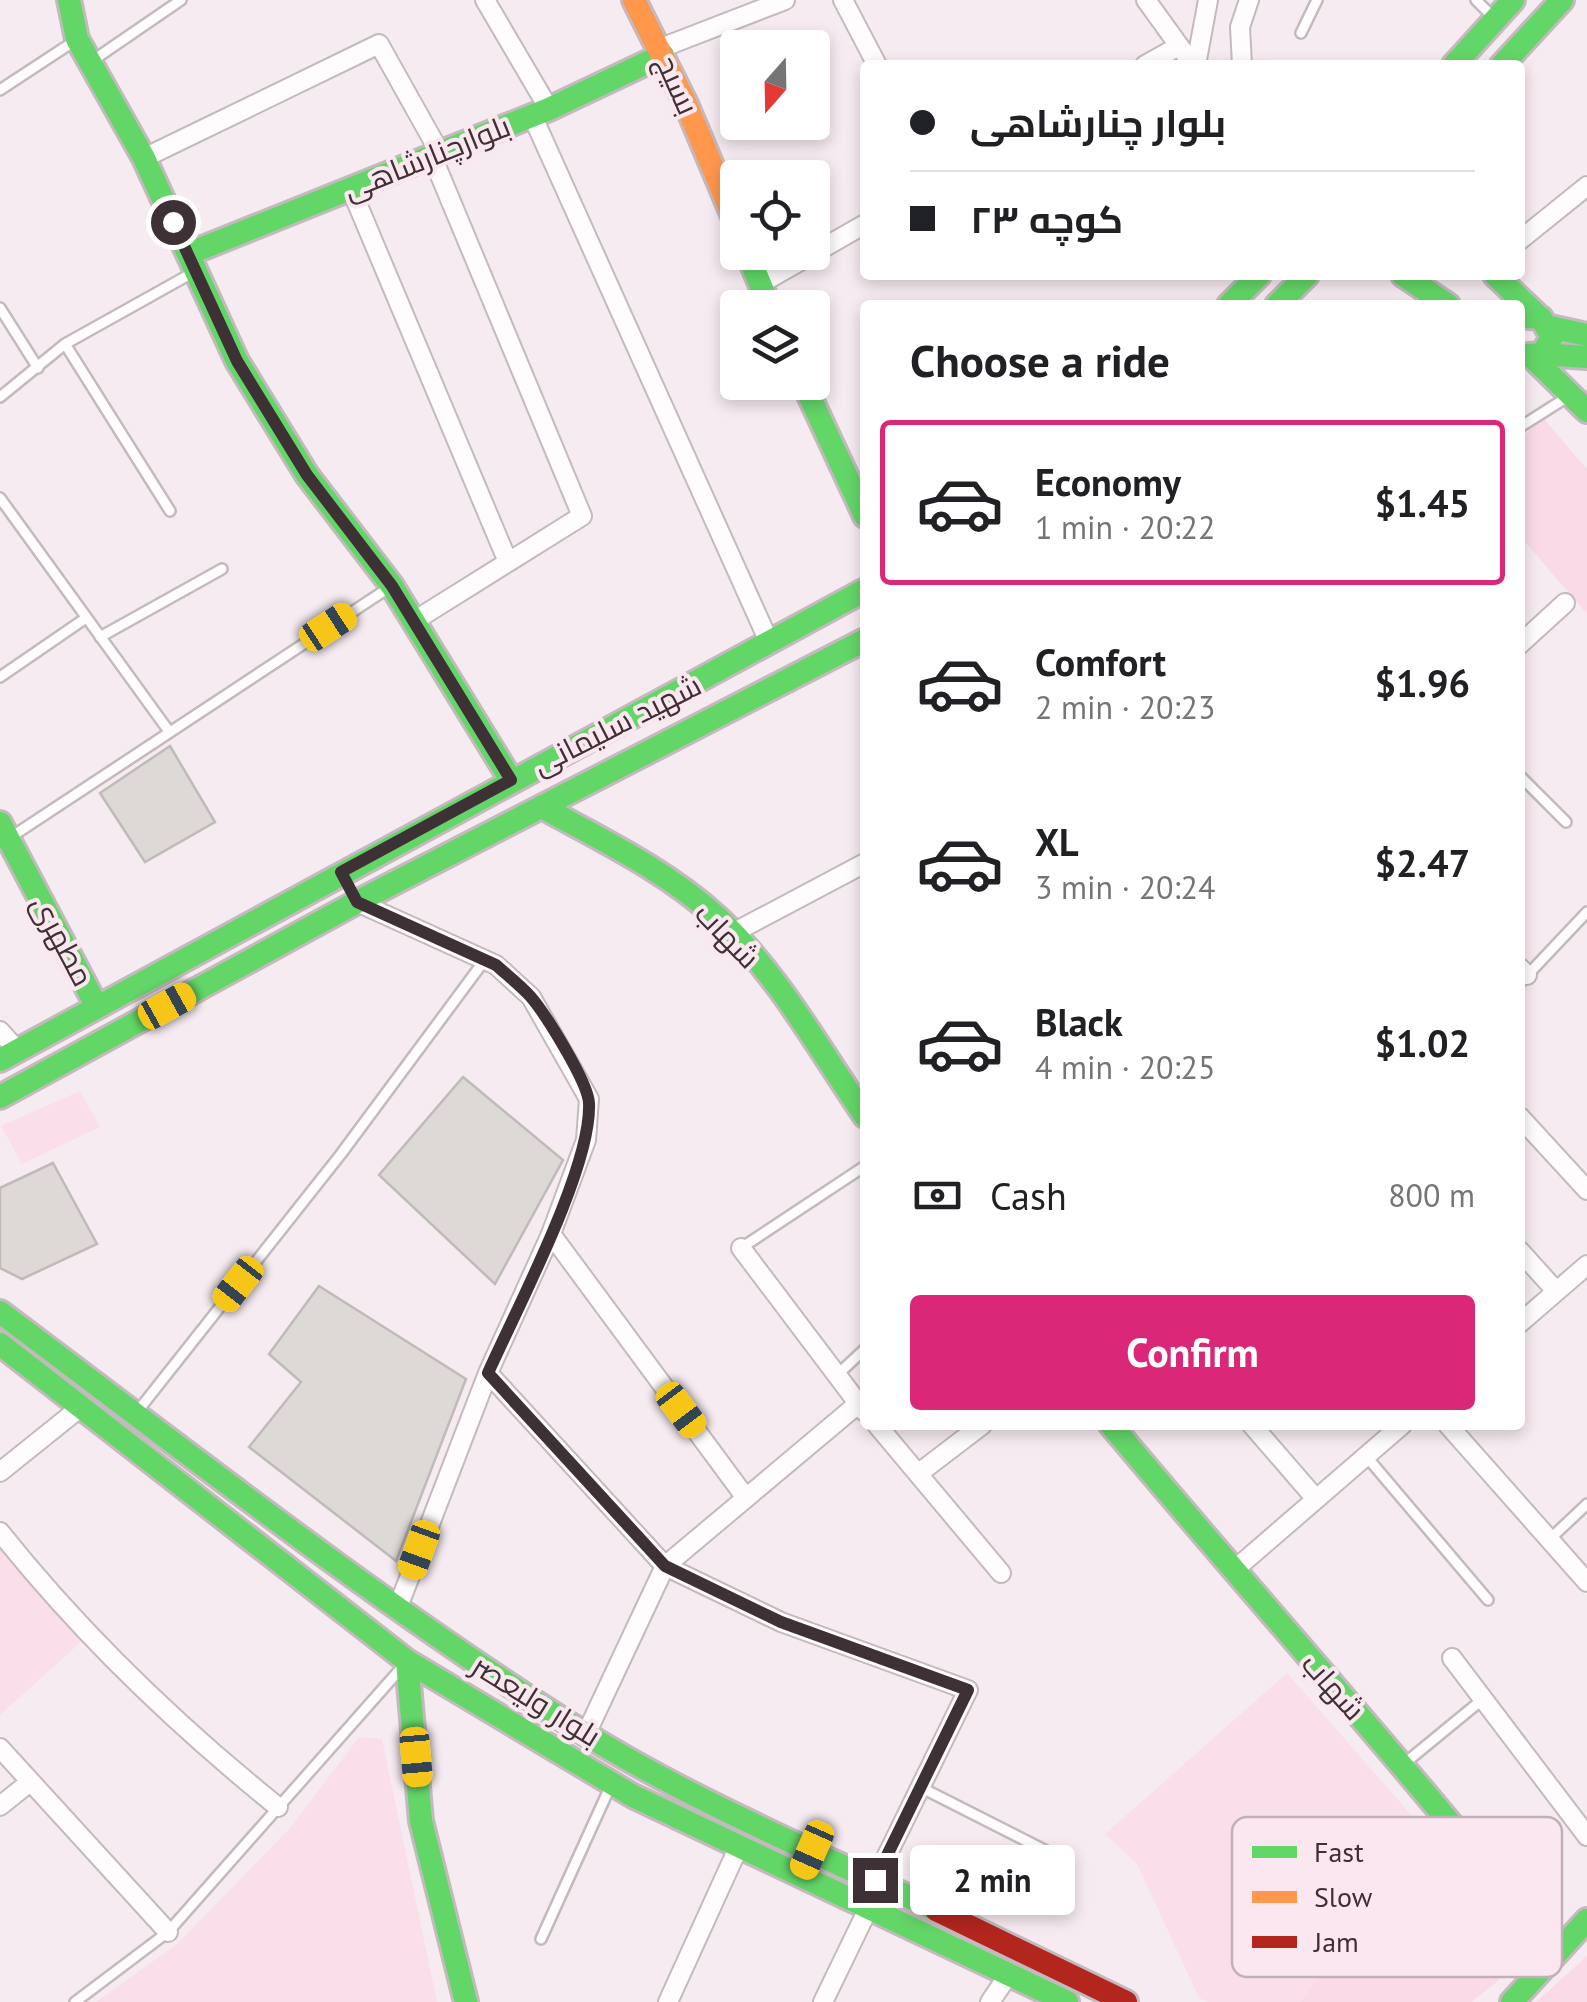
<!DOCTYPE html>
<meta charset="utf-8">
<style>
body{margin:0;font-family:"PT Sans",Cairo,sans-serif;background:#f6f6f6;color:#202124;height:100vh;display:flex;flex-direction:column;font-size:38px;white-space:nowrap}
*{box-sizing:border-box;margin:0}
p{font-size:32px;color:#757577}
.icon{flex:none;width:55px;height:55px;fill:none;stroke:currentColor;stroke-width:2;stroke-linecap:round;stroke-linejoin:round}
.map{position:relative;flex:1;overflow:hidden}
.panel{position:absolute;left:860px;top:300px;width:665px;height:1130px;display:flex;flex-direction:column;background:#fff;border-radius:10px;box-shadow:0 5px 15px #0003}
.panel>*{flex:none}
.guide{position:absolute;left:860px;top:60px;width:665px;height:220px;border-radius:10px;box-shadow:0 5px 15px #0003;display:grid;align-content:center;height:220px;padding:0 50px;background:#fff}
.needle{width:65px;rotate:200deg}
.controls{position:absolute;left:720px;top:30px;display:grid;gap:20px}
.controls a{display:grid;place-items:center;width:110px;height:110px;border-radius:10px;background:#fff;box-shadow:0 5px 15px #0003;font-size:50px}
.end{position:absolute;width:45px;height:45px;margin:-22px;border:12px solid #3e3136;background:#fff;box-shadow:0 0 0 5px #fff}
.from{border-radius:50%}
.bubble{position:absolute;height:70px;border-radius:10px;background:#fff;box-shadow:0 5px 15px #0003;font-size:32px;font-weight:800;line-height:70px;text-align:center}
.car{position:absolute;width:30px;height:60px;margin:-30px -15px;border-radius:12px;box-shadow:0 0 8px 2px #0007;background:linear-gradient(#f5c518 24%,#345 0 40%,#f5c518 0 76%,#345 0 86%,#f5c518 0)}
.guide b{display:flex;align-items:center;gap:35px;height:95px;font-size:38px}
.guide b+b{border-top:2px solid #e0e0e0}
.guide i{width:25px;height:25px;background:#202124}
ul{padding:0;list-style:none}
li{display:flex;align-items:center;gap:30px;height:165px;margin:0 20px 15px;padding:0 30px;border:5px solid transparent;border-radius:10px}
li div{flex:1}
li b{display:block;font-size:38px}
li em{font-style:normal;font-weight:800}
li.active{border-color:#db2777}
li>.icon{width:90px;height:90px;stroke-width:1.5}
h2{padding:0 50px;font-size:45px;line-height:120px}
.pay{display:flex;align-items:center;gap:25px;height:110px;padding:0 50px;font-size:38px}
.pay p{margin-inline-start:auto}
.primary-button{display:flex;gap:20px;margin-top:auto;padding:20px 50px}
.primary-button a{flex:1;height:115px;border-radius:10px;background:#db2777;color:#fff;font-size:40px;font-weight:800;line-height:115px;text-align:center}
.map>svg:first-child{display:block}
</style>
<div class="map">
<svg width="1587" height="2002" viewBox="0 0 1587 2002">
<rect width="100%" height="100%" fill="#f6ebf0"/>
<path fill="#fadfeb" d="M80,1091L100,1127L22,1164L1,1126Z
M0,1549L81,1642L0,1715Z
M1287,1673L1427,1833L1300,2002H1208L1199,1998L1137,1864L1105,1834Z
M359,1737L382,1739L437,2002H96L177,1944L291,1827Z"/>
<path fill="#fbdae8" d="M1544,419L1587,469V614L1520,536V438Z
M1427,1833C1452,1861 1531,1924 1512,1964C1505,1978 1484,1991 1472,2002H1300Z
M1587,1956V2002H1536Z"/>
<path fill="#dcd9d6" stroke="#bebbb8" stroke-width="2.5" d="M170,746L215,822L145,862L100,793Z
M463,1077L563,1160L495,1284L379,1175Z
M53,1163L97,1244L22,1279L0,1268V1188Z
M319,1286L466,1379L396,1561L249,1447L301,1382L269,1354Z"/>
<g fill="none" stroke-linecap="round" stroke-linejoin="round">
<defs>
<path id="lane" d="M1476,0L1495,19
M1301,33L1317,0
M92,61L181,0
M0,90L73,42
M0,308L38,368
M65,344L170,511
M0,397L65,344L194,272
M1520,427L1569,396
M0,498L168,730
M100,637L222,569
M0,677L86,618
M1520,776L1566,822
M11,837L390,587
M1520,983L1587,912
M741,1248L865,1166
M837,1375L865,1349
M137,1412L341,1154L484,961
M1366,1456L1488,1600
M1550,1539L1587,1504
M1405,1763L1483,1699
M920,1787L1068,1862
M541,1939L610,1787
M75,2002L168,1932L404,1665"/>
<path id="street" d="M485,0L549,109
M843,0L877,65
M1146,0L1193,65
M661,48L785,0
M1145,65L1179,46
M1196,65L1208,0
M1242,65L1240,27L1249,0
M532,115L770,644
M144,158L379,44L440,153
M351,189L508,562
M1520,240L1587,186
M760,284L865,224
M414,621L582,516L432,156
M1520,644L1565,603
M357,902L496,965L531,997L589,1099L586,1140L551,1234L488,1373L398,1607
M731,934L865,863
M1520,968L1527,975
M0,1031L18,1051
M1520,1117L1587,1190
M551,1234L746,1498
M741,1248L864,1411
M1520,1251L1556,1291
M1520,1323L1587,1265
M488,1373L665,1566L781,1622L968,1690L875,1880
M877,1425L1001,1573
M1252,1425L1316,1499
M1448,1425L1587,1582
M0,1472L81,1407
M919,1473L982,1425
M0,1532C83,1636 175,1724 278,1807
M1233,1571L1402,1425
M1452,1658L1587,1836
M586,1734L665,1566L858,1404
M0,1748L168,1932
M0,1806L30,1782
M668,2002L739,1846
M823,2002L868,1909
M990,2002L1009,1974"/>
<path id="fast" d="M69,0L77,39L144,158L237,361L307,475L392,586L511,780
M1454,65L1513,0
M1502,65L1562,0
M747,252L770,308
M188,254L549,109L663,55
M1403,275L1448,305
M1495,275L1536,314
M1229,305L1259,275
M1277,305L1307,275
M1520,316L1541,318L1552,337L1542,354L1520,356
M1550,327L1587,335
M1542,354L1587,357
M1533,358L1587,411
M803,382L865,516
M542,807C602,840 667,871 718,918C778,974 819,1049 865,1116
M0,823L97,1007
M0,1060L865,590
M0,1097L357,902L865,640
M0,1312C188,1453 373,1599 571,1725C685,1798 814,1851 936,1910
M0,1344L407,1661L633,1796L1067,2002
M1111,1425C1258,1601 1412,1771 1554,1951
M407,1661L421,1821L466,2002
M1512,2002L1587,1920"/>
<path id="slow" d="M634,0L686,104L738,228"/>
<path id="jam" d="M936,1910L1126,2002"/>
</defs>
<use href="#lane" stroke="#c4babe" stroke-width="14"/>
<use href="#street" stroke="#c4babe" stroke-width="22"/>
<use href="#fast" stroke="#c4babe" stroke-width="28"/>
<use href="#slow" stroke="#c4babe" stroke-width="28"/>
<use href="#jam" stroke="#c4babe" stroke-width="28"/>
<use href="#lane" stroke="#fefcfd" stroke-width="9"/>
<use href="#street" stroke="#fefcfd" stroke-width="18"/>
<use href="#fast" stroke="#63d668" stroke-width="22"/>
<use href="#slow" stroke="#ff974d" stroke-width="22"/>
<use href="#jam" stroke="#b3261e" stroke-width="22"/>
</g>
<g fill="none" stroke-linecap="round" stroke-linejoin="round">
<path stroke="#3e3136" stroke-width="12" d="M173,222L237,361L307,475L392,586L511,780L341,872L357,902L496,965C507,975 520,985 530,996C545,1013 588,1082 589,1103C592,1167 516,1310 488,1373L665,1566L781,1622L968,1690L875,1880"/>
</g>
<g text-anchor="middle" stroke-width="8" stroke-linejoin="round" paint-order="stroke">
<g font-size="30" fill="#3e3136" stroke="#fbe7ef">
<text transform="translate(677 85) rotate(66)" y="10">بسیج</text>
<text transform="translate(427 158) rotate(-22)" y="10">بلوارچنارشاهی</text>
<text transform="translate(617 725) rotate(-27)" y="10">شهید سلیمانی</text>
<text transform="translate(727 936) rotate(46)" y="10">شهاب</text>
<text transform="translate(62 941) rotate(62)" y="10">مطهری</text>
<text transform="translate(1333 1687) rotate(48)" y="10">شهاب</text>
<text transform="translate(536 1701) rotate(32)" y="10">بلوار ولیعصر</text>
</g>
</g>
<rect x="1232" y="1817" width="330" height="160" rx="15" fill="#fbe7ef" stroke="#c2b0b8" stroke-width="2.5"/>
<rect x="1252" y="1846" width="45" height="12" fill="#63d668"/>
<rect x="1252" y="1891" width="45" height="12" fill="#ff974d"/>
<rect x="1252" y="1936" width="45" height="12" fill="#b3261e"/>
<g font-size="28" fill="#3e3136">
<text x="1314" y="1862">Fast</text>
<text x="1314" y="1907">Slow</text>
<text x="1314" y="1952">Jam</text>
</g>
</svg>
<div class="controls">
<a><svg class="needle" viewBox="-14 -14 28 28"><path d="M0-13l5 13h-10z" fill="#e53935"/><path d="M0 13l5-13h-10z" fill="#757577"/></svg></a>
<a><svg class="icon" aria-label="locate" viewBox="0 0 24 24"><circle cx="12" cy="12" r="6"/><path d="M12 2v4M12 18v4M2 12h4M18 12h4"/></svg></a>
<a><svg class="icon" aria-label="layers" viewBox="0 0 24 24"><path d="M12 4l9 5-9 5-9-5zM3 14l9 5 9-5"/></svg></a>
</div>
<i class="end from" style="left:173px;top:222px"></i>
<i class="end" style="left:875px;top:1880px"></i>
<div class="bubble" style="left:910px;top:1845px;width:165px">2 min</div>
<i class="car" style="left:328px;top:627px;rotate:57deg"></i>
<i class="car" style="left:167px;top:1006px;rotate:61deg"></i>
<i class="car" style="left:238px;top:1284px;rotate:218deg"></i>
<i class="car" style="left:681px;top:1410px;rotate:143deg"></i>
<i class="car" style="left:419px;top:1550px;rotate:200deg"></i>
<i class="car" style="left:416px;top:1757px;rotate:175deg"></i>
<i class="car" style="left:812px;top:1850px;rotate:204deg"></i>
<div class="guide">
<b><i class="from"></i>بلوار چنارشاهی</b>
<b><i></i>کوچه ۲۳</b>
</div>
<section class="panel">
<h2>Choose a ride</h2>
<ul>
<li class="active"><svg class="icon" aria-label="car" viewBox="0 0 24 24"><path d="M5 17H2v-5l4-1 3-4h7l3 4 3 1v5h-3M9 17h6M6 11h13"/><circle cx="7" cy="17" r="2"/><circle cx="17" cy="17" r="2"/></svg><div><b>Economy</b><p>1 min · 20:22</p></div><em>$1.45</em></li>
<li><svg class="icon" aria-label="car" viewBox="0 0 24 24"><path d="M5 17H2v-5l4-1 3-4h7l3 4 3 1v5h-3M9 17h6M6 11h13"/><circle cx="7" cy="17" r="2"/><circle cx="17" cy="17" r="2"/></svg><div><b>Comfort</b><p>2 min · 20:23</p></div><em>$1.96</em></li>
<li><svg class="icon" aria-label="car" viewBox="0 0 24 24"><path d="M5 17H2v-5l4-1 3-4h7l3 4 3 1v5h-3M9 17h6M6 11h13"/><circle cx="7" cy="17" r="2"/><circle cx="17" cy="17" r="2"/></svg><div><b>XL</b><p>3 min · 20:24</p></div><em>$2.47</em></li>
<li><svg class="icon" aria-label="car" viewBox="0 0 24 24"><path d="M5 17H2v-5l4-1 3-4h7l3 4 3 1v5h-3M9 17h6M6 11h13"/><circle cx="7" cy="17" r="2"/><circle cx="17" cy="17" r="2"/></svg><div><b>Black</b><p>4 min · 20:25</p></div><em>$1.02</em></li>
</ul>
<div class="pay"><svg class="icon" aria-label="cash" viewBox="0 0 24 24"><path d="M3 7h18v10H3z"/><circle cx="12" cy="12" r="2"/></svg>Cash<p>800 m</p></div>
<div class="primary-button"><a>Confirm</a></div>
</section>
</div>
